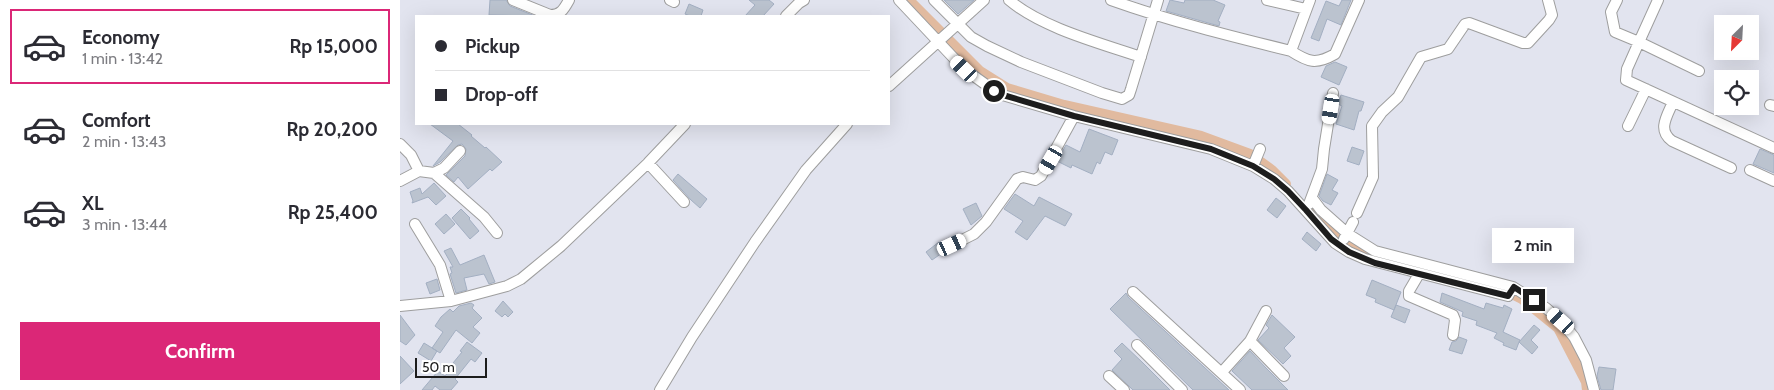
<!DOCTYPE html>
<meta charset="utf-8">
<style>
body{margin:0;font-family:Cabin,sans-serif;background:#f2f2f3;color:#2b2b33;height:100vh;display:flex;flex-direction:column;font-size:19px;white-space:nowrap}
*{box-sizing:border-box;margin:0}
p{font-size:16px;color:#7c7c81}
.icon{flex:none;width:28px;height:28px;fill:none;stroke:currentColor;stroke-width:2;stroke-linecap:round;stroke-linejoin:round}
.map{position:relative;flex:1;overflow:hidden}
.sheet{display:flex;flex-direction:column;background:#fff;width:400px}
.sheet>*{flex:none}
.banner{position:absolute;left:15px;top:15px;width:475px;height:110px;border-radius:0px;box-shadow:0 5px 20px #0002;display:grid;align-content:center;height:110px;padding:0 20px;background:#fff}
.needle{width:32px;rotate:204deg}
.buttons{position:absolute;left:1314px;top:15px;display:grid;gap:10px}
.buttons a{display:grid;place-items:center;width:45px;height:45px;border-radius:0px;background:#fff;box-shadow:0 5px 20px #0002;font-size:25px}
.scale{position:absolute;left:15px;bottom:12px;width:72px;box-sizing:border-box;padding-left:5px;border:2px solid #1d1d1d;border-top:0;font-size:14px;line-height:18px;white-space:nowrap;color:#1d1d1d;-webkit-text-stroke:4px #fff;paint-order:stroke}
.end{position:absolute;width:22px;height:22px;margin:-11px;border:6px solid #1d1d1d;background:#fff;box-shadow:0 0 0 2px #fff}
.from{border-radius:50%}
.bubble{position:absolute;height:35px;border-radius:0px;background:#fff;box-shadow:0 5px 20px #0002;font-size:16px;font-weight:800;line-height:35px;text-align:center}
.car{position:absolute;width:15px;height:30px;margin:-15px -8px;border-radius:6px;box-shadow:0 0 4px 1px #0007;background:linear-gradient(#fff 24%,#345 0 40%,#fff 0 76%,#345 0 86%,#fff 0)}
.banner b{display:flex;align-items:center;gap:18px;height:48px;font-size:19px}
.banner b+b{border-top:1px solid #e1e1e2}
.banner i{width:12px;height:12px;background:#2b2b33}
ul{padding:9px 0 0;list-style:none}
li{display:flex;align-items:center;gap:15px;height:75px;margin:0 10px 8px;padding:0 10px;border:2px solid transparent;border-radius:0px}
li div{flex:1}
li b{display:block;font-size:19px}
li em{font-style:normal;font-weight:800}
li.active{border-color:#db2777}
li>.icon{width:45px;height:45px;stroke-width:1.5}
.primary-button{display:flex;gap:10px;margin-top:auto;padding:10px 20px}
.primary-button a{flex:1;height:58px;border-radius:0px;background:#db2777;color:#fff;font-size:20px;font-weight:800;line-height:58px;text-align:center}
main{display:flex;flex:1;min-height:0}
.map>svg:first-child{display:block}
</style>
<main>
<section class="sheet">
<ul>
<li class="active"><svg class="icon" aria-label="car" viewBox="0 0 24 24"><path d="M5 17H2v-5l4-1 3-4h7l3 4 3 1v5h-3M9 17h6M6 11h13"/><circle cx="7" cy="17" r="2"/><circle cx="17" cy="17" r="2"/></svg><div><b>Economy</b><p>1 min · 13:42</p></div><em>Rp 15,000</em></li>
<li><svg class="icon" aria-label="car" viewBox="0 0 24 24"><path d="M5 17H2v-5l4-1 3-4h7l3 4 3 1v5h-3M9 17h6M6 11h13"/><circle cx="7" cy="17" r="2"/><circle cx="17" cy="17" r="2"/></svg><div><b>Comfort</b><p>2 min · 13:43</p></div><em>Rp 20,200</em></li>
<li><svg class="icon" aria-label="car" viewBox="0 0 24 24"><path d="M5 17H2v-5l4-1 3-4h7l3 4 3 1v5h-3M9 17h6M6 11h13"/><circle cx="7" cy="17" r="2"/><circle cx="17" cy="17" r="2"/></svg><div><b>XL</b><p>3 min · 13:44</p></div><em>Rp 25,400</em></li>
</ul>
<div class="primary-button"><a>Confirm</a></div>
</section>
<div class="map">
<svg width="1374" height="390" viewBox="0 0 1374 390">
<rect width="100%" height="100%" fill="#e2e4ef"/>
<g fill="none" stroke-linecap="round" stroke-linejoin="round">
<path stroke="#e1ba9f" stroke-width="10" d="M509,0L580,71L607,88L664,105L801,136L850,154L872,170L886,184
M910,209L935,234L959,252L986,260
M1104,290L1122,299L1158,328L1186,382L1187,390"/>
</g>
<path fill="#bbc3cf" stroke="#a3afc2" d="M90,0H106L110,6L135,16L89,15Z
M349,0H369L374,4L363,16H345L355,5Z
M544,0H574L558,14Z
M770,0L784,3L785,0H813L825,5L818,21L820,22L819,26L766,11Z
M942,0H951L941,25L927,19L919,41L911,38L926,1L939,6Z
M289,4L303,10L301,16H290L285,14Z
M935,62L947,67L939,85L921,77L926,66Z
M941,95L964,102L961,111H959L954,130L936,124L942,106L938,104Z
M30,124H58L72,135L71,136L85,148L86,147L102,162L92,171L90,169L68,189L58,177L54,182L46,175L65,156L66,149L62,144L58,145L40,162L33,166L53,141Z
M689,129L718,140L712,155L705,152L700,164L697,162L692,174L672,165L671,168L657,161L666,145L680,152Z
M952,147L964,151L959,165L947,161Z
M1360,149L1374,155V173L1353,164Z
M278,174L307,199L300,208L291,200L273,180Z
M927,174L938,180L932,190L938,193L931,205L923,201L919,196Z
M34,183L46,196L36,205L28,197L12,203L13,201L10,192L20,188L22,194Z
M615,194L634,206L639,197L672,214L665,226L645,216L627,240L615,232L623,221L604,209Z
M876,198L886,206L877,218L867,210Z
M576,203L582,216L571,225L563,209Z
M61,209L70,218L69,219L79,231L70,239L52,218Z
M46,214L55,224L44,234L35,224Z
M907,232L921,244L916,251L902,239Z
M539,242L545,251L532,260L526,252Z
M51,248L60,265L84,255L95,282L89,284L84,274L64,278L67,290L56,293L50,274L52,273L50,267H53L44,251Z
M37,279L40,290L30,294L26,283Z
M972,280L1001,292L994,310L975,302L976,299L966,295Z
M726,293L728,297L829,390H793L710,309Z
M1042,293L1084,309L1086,303L1103,308L1104,305L1112,309L1103,332L1120,340L1119,342L1134,325L1140,330L1131,340L1138,347L1132,354L1119,342L1116,350L1103,345L1104,343L1094,338L1097,333L1076,325L1077,321L1062,316L1063,312L1040,302Z
M103,301L113,312L108,317L105,314L102,317L95,311Z
M71,303L74,305L72,308L82,318L73,327L80,333L72,343L56,330L40,353L32,348L43,332L35,326L41,317L50,309L53,312L59,306Z
M996,305L1010,310L1005,323L991,317Z
M0,315L15,335L6,345L0,341Z
M872,315L895,337L884,348L891,356L883,364L858,340L869,328L866,325Z
M1059,337L1067,340L1062,354L1049,350L1052,342L1056,341Z
M67,342L82,353L75,362L71,359L55,379L58,382L51,390H40L35,386L32,390H22L38,371L45,376L55,364L53,363L62,352L60,351Z
M24,343L37,351L31,361L18,353Z
M722,343L743,363L770,390H733L712,370L722,359L714,351Z
M850,351L866,368L888,390H852L832,371Z
M0,356L14,371L0,384Z
M1199,367L1216,369L1213,390H1201L1197,376Z"/>
<g fill="none" stroke-linecap="round" stroke-linejoin="round">
<defs>
<path id="street" d="M113,0L150,15C161,15 164,9 169,0
M270,0L274,2
M499,0L564,69L599,94L674,116L811,149L853,166L874,179L888,191L935,243L949,252L965,259L1108,296L1113,287
M534,0L571,37L587,46L621,62L702,93L722,99L729,95L731,89L758,0
M609,0C642,28 700,43 741,57
M711,0C770,21 830,36 891,51L910,0
M867,0L906,9
M1217,0L1211,12L1215,32L1239,42L1227,69L1226,80L1374,148
M1258,0L1239,42L1299,71
M386,16L399,3L404,0
M891,51C908,62 916,65 935,54L959,0
M489,86L584,0
M1273,102C1267,116 1257,130 1272,141L1331,168
M1370,105L1374,106
M1228,126L1246,89
M0,144L11,155L19,171
M248,163L284,202
M853,166L860,149
M1350,170L1374,181
M34,173L84,217L97,233
M0,181L19,171L34,173L44,168L60,151
M912,198L921,210L948,234L975,251L1113,287L1146,308L1161,321L1174,337L1186,360L1194,390
M909,204L922,169L924,149L933,93
M957,213L973,177L972,126L982,112L998,97L1021,57L1048,49L1065,24L1069,23L1123,43H1128L1149,20L1152,15L1148,0
M15,224L40,265L51,301
M944,239L953,222
M552,245L574,234L586,222L617,179L623,177L635,180L641,176L674,116
M1019,274L1009,291V296L1053,315L1055,320L1053,335
M733,292L840,390
M0,306L51,301L107,286L121,279L161,246L248,163L285,124
M850,341L884,376
M737,345L782,390
M822,372L850,341L866,311
M709,376L724,390
M260,390L292,337L355,242L406,170L447,124"/>
</defs>
<use href="#street" stroke="#9e9e9e" stroke-width="12"/>
<use href="#street" stroke="#fff" stroke-width="10"/>
</g>
<g fill="none" stroke-linecap="round" stroke-linejoin="round">
<path stroke="#1d1d1d" stroke-width="6" d="M594,91L603,95L674,116L811,149L853,166L874,179L888,191L906,210L931,239L949,252L975,263L1108,296L1114,287L1134,300"/>
</g>
</svg>
<div class="buttons">
<a><svg class="needle" viewBox="-14 -14 28 28"><path d="M0-13l5 13h-10z" fill="#e53935"/><path d="M0 13l5-13h-10z" fill="#7c7c81"/></svg></a>
<a><svg class="icon" aria-label="locate" viewBox="0 0 24 24"><circle cx="12" cy="12" r="6"/><path d="M12 2v4M12 18v4M2 12h4M18 12h4"/></svg></a>
</div>
<div class="scale">50 m</div>
<i class="end from" style="left:594px;top:91px"></i>
<i class="end" style="left:1134px;top:300px"></i>
<div class="bubble" style="left:1092px;top:228px;width:82px">2 min</div>
<i class="car" style="left:564px;top:69px;rotate:314deg"></i>
<i class="car" style="left:931px;top:109px;rotate:189deg"></i>
<i class="car" style="left:651px;top:160px;rotate:210deg"></i>
<i class="car" style="left:552px;top:245px;rotate:65deg"></i>
<i class="car" style="left:1161px;top:321px;rotate:312deg"></i>
<div class="banner">
<b><i class="from"></i>Pickup</b>
<b><i></i>Drop-off</b>
</div>
</div>
</main>
